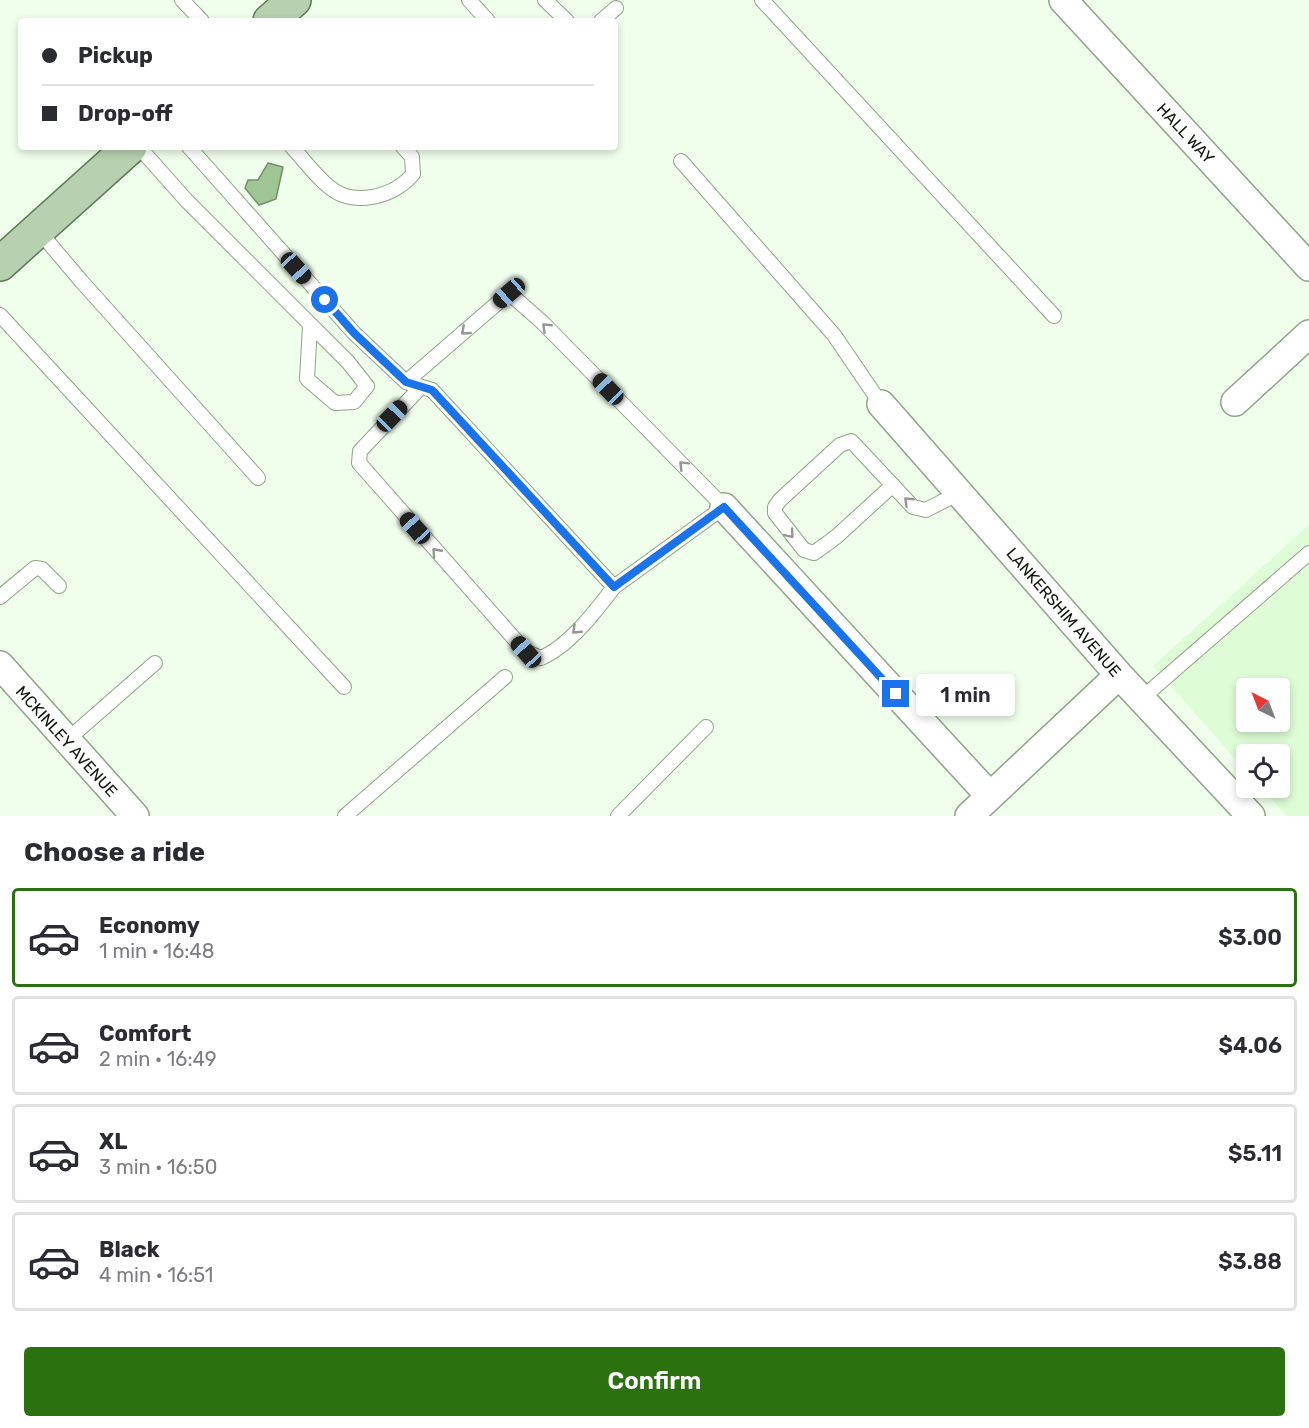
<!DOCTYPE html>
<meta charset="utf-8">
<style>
body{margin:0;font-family:Rubik,sans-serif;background:#f7f7f7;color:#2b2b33;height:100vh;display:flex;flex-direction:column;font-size:22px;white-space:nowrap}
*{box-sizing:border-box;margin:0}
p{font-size:20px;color:#7c7c81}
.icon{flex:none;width:33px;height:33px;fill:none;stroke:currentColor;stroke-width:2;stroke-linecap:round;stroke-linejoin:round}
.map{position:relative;height:816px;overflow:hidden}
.drawer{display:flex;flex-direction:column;background:#fff;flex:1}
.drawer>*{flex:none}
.hud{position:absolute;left:18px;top:18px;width:600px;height:132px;border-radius:6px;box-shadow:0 3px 9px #0003;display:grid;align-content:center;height:132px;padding:0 24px;background:#fff}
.needle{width:39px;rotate:318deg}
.tools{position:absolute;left:1236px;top:678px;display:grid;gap:12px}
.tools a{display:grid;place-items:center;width:54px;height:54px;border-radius:6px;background:#fff;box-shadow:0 3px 9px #0003;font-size:30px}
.end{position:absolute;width:27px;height:27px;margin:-14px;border:8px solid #1a73e8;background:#fff;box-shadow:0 0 0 3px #fff}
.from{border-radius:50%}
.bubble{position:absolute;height:42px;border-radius:6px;background:#fff;box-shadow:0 3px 9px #0003;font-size:20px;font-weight:600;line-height:42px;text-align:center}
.car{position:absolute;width:18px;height:36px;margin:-18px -9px;border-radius:8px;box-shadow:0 0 4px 2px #0007;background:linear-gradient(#222 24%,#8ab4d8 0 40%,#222 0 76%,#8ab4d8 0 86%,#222 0)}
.hud b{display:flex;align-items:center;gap:21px;height:57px;font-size:22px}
.hud b+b{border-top:2px solid #e1e1e2}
.hud i{width:15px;height:15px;background:#2b2b33}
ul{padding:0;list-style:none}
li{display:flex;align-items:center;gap:18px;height:99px;margin:0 12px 9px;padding:0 12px;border:3px solid #e1e1e2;border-radius:6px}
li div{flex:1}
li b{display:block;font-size:22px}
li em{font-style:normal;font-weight:600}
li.selected{border-color:#2b7110}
li>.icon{width:54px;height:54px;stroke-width:1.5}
h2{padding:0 24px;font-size:27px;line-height:72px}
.cta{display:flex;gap:12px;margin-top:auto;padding:12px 24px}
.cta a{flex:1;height:69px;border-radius:6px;background:#2b7110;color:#fff;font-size:24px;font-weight:600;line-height:69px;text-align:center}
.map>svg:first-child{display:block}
</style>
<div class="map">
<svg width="1309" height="816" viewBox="0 0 1309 816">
<rect width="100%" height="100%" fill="#f0feec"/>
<path fill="#defcd6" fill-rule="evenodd" d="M1309,525V816H1287L1261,788H1280V754H1246V771L1153,666ZM1246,688H1280V722H1246Z"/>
<path fill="#9fc595" stroke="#74906c" stroke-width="1.5" d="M268,163L283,167L276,199L259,205L245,188L248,180H258Z"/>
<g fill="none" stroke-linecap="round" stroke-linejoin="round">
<defs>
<path id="service" d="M182,0L202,21
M469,0L488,21
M545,0L567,21
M762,0L1054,316
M601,21L616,8
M139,147L186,200L348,362L367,386L354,402L335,403L307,379L310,326
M189,147L354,333L406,382L432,390L614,587L724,507L542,322L509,293L406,382
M292,147C304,160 315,175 328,186C353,208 394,197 413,174L412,157L403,147
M681,161L834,335L881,404
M38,230L82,282L258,478
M0,315L344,687
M421,387L360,451L359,463L526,652L541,658C569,646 596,611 614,587
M893,485L836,537L814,553L804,550L775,513V507L780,500L840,445L851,441L856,446L913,507L926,510L959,493
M0,597L35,568L42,569L59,586
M1141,699L1309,553
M67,740L155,663
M345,816L505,677
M618,816L706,727"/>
<path id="minor" d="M1063,0L1309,267
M1235,402L1309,334
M881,404L1119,675L1251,816
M724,507L990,796
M0,665L135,816
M969,816L1119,675"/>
<path id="primary" d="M270,21L294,0
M0,264L130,147"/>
</defs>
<use href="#service" stroke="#8da487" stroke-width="16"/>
<use href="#minor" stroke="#8da487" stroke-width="30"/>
<use href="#primary" stroke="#5d7b54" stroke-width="36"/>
<use href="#service" stroke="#fff" stroke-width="14"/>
<use href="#minor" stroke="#fff" stroke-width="27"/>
<use href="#primary" stroke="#b7d1b0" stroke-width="33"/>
</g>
<defs><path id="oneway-chevron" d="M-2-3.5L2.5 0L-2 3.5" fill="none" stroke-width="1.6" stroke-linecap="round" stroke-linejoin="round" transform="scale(1.5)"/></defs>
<g stroke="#939692">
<use href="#oneway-chevron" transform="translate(546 327) rotate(-136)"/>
<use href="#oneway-chevron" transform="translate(465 331) rotate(139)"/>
<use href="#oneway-chevron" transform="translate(683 465) rotate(-135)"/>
<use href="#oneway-chevron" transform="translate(908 501) rotate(-136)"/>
<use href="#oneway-chevron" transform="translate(790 534) rotate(50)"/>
<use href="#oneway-chevron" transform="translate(436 552) rotate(-132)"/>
<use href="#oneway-chevron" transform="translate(576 630) rotate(137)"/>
</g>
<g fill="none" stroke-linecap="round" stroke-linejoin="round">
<path stroke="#1a73e8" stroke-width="8" d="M325,300L354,333L406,382L432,390L614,587L724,507L896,694"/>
</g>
<g text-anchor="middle" stroke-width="4.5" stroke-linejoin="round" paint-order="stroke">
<g font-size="16" fill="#0e160c" stroke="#fff">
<text transform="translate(1186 133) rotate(47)" y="6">HALL WAY</text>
<text transform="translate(1064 612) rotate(49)" y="6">LANKERSHIM AVENUE</text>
<text transform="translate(67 741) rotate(48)" y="6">MCKINLEY AVENUE</text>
</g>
</g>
</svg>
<div class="tools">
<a><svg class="needle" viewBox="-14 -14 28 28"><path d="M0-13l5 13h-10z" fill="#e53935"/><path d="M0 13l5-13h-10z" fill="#7c7c81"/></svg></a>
<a><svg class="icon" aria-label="locate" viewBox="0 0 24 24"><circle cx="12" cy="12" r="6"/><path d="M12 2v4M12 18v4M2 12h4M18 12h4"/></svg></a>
</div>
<i class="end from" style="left:325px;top:300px"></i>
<i class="end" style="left:896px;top:694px"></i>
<div class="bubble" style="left:916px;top:674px;width:99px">1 min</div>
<i class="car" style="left:296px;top:268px;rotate:138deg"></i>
<i class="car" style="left:509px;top:293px;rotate:229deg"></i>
<i class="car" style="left:608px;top:389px;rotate:316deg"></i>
<i class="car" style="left:392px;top:416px;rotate:44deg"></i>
<i class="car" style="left:415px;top:528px;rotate:318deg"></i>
<i class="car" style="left:526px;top:652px;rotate:318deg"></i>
<div class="hud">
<b><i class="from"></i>Pickup</b>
<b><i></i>Drop-off</b>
</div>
</div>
<section class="drawer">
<h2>Choose a ride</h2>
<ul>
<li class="selected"><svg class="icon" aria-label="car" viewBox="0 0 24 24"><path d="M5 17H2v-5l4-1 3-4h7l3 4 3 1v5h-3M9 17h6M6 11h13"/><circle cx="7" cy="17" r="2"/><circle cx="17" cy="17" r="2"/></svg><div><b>Economy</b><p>1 min · 16:48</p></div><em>$3.00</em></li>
<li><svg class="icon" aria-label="car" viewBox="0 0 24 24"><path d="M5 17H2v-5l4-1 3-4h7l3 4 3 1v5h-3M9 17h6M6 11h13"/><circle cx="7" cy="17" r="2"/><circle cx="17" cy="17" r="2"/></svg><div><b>Comfort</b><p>2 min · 16:49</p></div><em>$4.06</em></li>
<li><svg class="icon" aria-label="car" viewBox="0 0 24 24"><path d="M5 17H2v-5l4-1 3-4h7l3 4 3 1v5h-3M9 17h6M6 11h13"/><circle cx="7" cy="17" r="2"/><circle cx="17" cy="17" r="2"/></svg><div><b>XL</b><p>3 min · 16:50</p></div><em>$5.11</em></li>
<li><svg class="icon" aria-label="car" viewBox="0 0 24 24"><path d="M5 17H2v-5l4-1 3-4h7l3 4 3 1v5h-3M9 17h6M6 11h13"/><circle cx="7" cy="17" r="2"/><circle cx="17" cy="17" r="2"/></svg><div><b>Black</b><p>4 min · 16:51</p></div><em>$3.88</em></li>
</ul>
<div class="cta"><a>Confirm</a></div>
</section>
